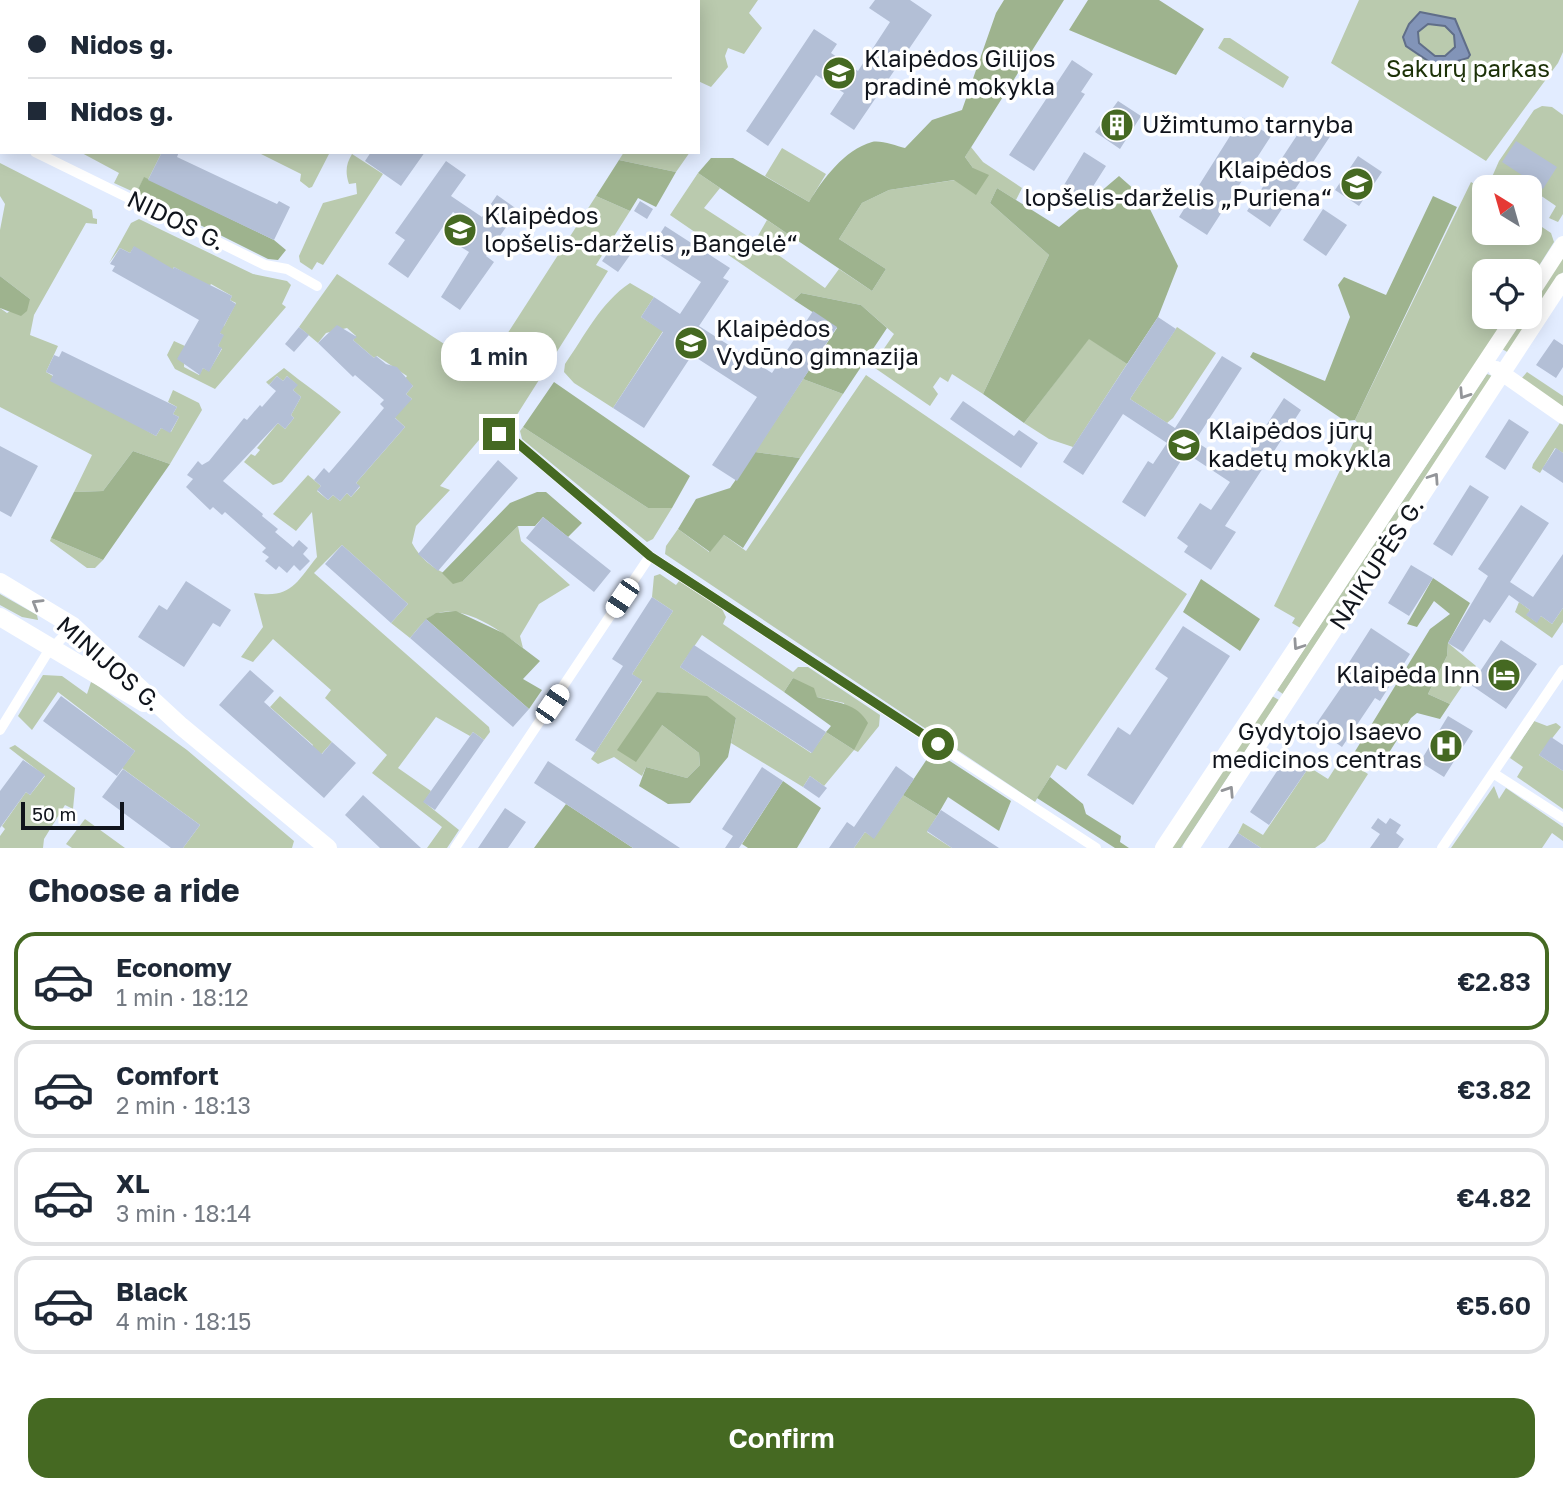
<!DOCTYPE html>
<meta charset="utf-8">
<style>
body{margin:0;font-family:"Golos Text",sans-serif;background:#f6f6f7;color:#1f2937;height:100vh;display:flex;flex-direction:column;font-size:26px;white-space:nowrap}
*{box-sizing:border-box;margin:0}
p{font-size:23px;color:#747a83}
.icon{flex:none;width:38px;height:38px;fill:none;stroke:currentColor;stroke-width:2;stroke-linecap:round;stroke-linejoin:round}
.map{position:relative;height:848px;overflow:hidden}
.sheet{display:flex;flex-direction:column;background:#fff;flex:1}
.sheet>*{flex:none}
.top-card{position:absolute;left:0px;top:0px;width:700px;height:154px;box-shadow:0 4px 18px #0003;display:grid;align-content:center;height:154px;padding:0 28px;background:#fff}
.needle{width:46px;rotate:323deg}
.fabs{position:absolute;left:1472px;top:175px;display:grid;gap:14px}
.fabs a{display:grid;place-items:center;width:70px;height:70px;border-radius:14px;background:#fff;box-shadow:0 4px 18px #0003;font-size:35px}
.scale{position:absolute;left:21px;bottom:18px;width:103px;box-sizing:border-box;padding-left:7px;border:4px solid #10141c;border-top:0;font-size:19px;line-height:24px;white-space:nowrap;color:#10141c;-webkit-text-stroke:5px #fff;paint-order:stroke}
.end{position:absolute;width:32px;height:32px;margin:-16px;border:9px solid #456922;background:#fff;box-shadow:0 0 0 4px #fff}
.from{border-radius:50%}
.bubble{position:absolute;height:49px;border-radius:21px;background:#fff;box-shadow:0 4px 18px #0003;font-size:23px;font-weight:600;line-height:49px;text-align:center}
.car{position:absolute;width:21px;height:42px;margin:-21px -10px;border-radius:9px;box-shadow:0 0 5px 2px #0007;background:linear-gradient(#fff 24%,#345 0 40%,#fff 0 76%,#345 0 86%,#fff 0)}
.top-card b{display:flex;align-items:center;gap:24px;height:66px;font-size:26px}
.top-card b+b{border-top:2px solid #e0e1e3}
.top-card i{width:18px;height:18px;background:#1f2937}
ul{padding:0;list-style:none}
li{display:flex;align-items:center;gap:21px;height:98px;margin:0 14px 10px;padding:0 14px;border:4px solid #e0e1e3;border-radius:21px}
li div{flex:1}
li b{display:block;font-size:26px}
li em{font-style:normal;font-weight:600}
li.current{border-color:#456922}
li>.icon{width:63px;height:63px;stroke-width:1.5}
h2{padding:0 28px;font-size:32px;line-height:84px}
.primary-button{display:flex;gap:14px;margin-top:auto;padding:14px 28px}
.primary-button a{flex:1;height:80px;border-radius:21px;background:#456922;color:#fff;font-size:28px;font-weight:600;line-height:80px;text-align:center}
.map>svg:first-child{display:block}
</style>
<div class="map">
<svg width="1563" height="848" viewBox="0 0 1563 848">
<rect width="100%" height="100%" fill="#e2ecff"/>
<path fill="#bacaae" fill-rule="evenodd" d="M168,0H275L279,2H167Z
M517,0H758L749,13L762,28L744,54L728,48L725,56L728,67L711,87L698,81V2Z
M1359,0H1563V52L1558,63L1486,161L1331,63Z
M1224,38H1230L1289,77L1283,88L1218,48Z
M1542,106L1552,107L1563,115V214L1558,222L1549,218L1556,206L1537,193L1530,205V187H1504L1492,177L1499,161L1534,110Z
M971,147L983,162L1022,188L1016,200L997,188L990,203L1049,255L983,394L952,374L948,382L940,377L933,387L938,394L930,406L872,366L894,334L861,305L801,293L794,300L670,215L698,173L720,188L704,208L755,241L767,220L788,234L774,252L825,288L839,269L872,291L886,269L839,239L862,203L889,190L955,180L973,168L965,157Z
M782,148L826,174L809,202L765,176Z
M80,152H162L148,180L144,178L136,193L114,183L119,173Z
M257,152H330L312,187L309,188L300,181L301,174Z
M624,152H690L676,172L619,160Z
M352,154L383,174L323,265L317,262L312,270L300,262L299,256L323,203L357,194L356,183L349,184C345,172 346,164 352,154Z
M0,163L92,210L93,218L97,219V224L86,223L34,315L30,335L58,346L46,372L156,436L161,428L171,432L179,417L173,414L177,407L168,402L173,390L199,403L202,410L170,464L133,451L103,491L74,492L92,455L0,407V308L7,313L30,299L0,276V230L5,204L0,196Z
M1471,182L1484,190V233H1530V219L1551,233L1554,242L1530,280V271H1484V317H1506L1302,629L1292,623L1295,618L1274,606L1361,427L1355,420Z
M596,196L630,211L596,265L608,271L513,421L501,414L440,486L450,490L416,526L412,543C423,564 441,573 463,581L518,526L521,541L570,585L539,604L520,636L523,648C502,632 461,601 433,615C424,620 417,630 410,638L391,623L408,604L342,545L314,573L489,727L490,732L484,740L473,732L470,736L436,717L398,768L431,791L424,802L459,830L447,848H427L442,827L372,773L387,755L325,698L331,690L273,639L253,662L241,657L263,627L254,593C291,599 296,583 317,557L312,512L296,531L273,514L308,475L321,486L317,491L328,500L333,495L340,501L347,493L351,497L360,487L356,483L405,427L391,414L412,399L406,394L413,386L405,379L407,376L377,356L374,358L353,340L356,336L347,328L326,333L318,343L299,327L337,274L484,370Z
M139,219L253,274L287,281L291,285L282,304L286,307L215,389L175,369L167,355L174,341L185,346L184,367L199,375L203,368L209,371L222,349L218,346L223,335L214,329L224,326L236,303L230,300L232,296L211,284L205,293L197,280L174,267L171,272L134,247L130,253L120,248L109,263L131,223Z
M1563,257V272L1509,353L1502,349L1523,317H1530V308Z
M630,283L654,297L641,317L663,331L613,408L574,383L564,372L565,364C584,337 601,302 630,283Z
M1177,327L1216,353L1173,418L1167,423L1130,399Z
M1089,338L1127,364L1073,447L1049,439L1024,423Z
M284,368C304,384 322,396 341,412L282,482L273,485L244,462L251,454L255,456L260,450L257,448L278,423L285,429L294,418L291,415L301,397L293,390L297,385L287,376L283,381L277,376L269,385L266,382Z
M1527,372L1563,396V407L1521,379Z
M1487,374L1492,376L1283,694L1277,690Z
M866,375L1187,594L1066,770L1057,765L1035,802L665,554L666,546L678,529L709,552L724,535L746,551Z
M803,379L843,394L800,458L755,452Z
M1560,423L1563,425V453L1555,448L1540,473L1532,468L1533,464Z
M523,427L648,508H672L653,539L647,542L522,439L520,431Z
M51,538L103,560L95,568H87L50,541Z
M660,574L676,585L679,581L722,609L726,617L723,624L793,672L798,667H808L880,715L879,726L858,752L854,750L824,786L810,776L803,787L731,743L736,718L678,694L657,692L662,725L699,753L700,765L687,778L646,767L642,776L614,757L598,764L591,759L642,681L632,674L673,611L652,597L654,576ZM702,635L784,692L793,678L817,697L844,703L854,750L826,732L811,753L680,667Z
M0,594L37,615L38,620L22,617L0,605Z
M1519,602L1530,610L1527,615L1536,622L1541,616L1552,624L1563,608V622L1552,638L1515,612Z
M1448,643L1476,666L1450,704L1428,694L1447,656Z
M43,675L62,676L87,694L91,682L94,683L187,750L294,841L292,848H183L200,825L122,768L135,751L58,692L32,730L18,716Z
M280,696L332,742L318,758L310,750L313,745L270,707Z
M1272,696L1279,700L1181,848H1171Z
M1534,721L1547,726L1556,723L1561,727L1539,755L1563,771V809L1517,777L1523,767L1510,758Z
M15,745L75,788L73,809L65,805L44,839L43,848H0V836L5,829L2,826L26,792L30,795L45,776L9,748Z
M1342,757L1368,774L1325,841L1315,848H1261L1238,833L1243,823L1263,835L1309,767L1328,779Z
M1494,786L1499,799L1506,788L1563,827V841L1552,833L1542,848H1451Z
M903,795L937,816L927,832L952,848H854L865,832L874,838Z
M85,819L125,848H72L66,844Z"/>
<path fill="#9eb38e" d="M1004,0H1064L965,157L973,168L989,175L976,195L954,180L889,190L862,203L839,239L886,269L872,291L698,173L711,158H733L809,202C823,179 844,150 872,142C881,140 896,146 905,148L932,120L962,110L996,13Z
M1088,0H1159L1204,29L1176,75L1069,30Z
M619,160L676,172L656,207L638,198L630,211L596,196Z
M1119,176L1145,199L1178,266L1158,317L1127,364L1089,339L1024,423L983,394L1049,255L990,203L997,188L1059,227Z
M144,177L274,240L286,250L278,260L268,259L136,193Z
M1433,196L1457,207L1355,420L1345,421L1250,357L1253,352L1325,381L1350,317L1338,285L1344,277L1386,295Z
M0,276L30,299L27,311L21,316L0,308Z
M801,293L861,305L887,328L843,394L803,379L837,328L794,300Z
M554,382L690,476L672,508H648L523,427Z
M133,451L170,464L103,560L51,538L74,492L103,491Z
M755,452L800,458L743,548L724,535L710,552L678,529L696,499L730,488Z
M537,492H546L582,523L568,537L543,517L535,526H518L463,581L453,584L442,573L510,503Z
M1433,578L1470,603L1448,643L1447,656L1428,694L1450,704L1440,719L1417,713L1411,718L1378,770L1354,753L1430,629L1450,614L1434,601L1417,627L1407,624Z
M1201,579L1260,619L1240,651L1183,612Z
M456,611L503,633L540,661L523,679L542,690L529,709L426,619L436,613Z
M793,678L814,688L817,697C837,703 857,703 868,723L854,750L826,732L831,726L784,692Z
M657,692L707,696L736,718L728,757L690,803L668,804L639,786L646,767L687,778L700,765L699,753L662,725L636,762L617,750Z
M933,750L1011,801L999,831L948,797L937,816L903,795Z
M1050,777L1083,804L1086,814L1121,836L1120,842L1129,848H1115L1037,798Z
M783,781L821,808L797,848H748L742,844Z
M566,804L633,848H534Z"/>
<path fill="#8294b8" stroke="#606e89" stroke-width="2" fill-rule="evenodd" d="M1420,12L1455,19L1470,55L1468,58L1437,67L1406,46L1403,37L1409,24ZM1428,24L1445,26L1454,35L1455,47L1445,56H1435L1419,43L1418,32Z"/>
<path fill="#b3bfd6" d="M875,0H910L932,15L854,130L830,114L844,93L816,75L768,146L746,131L814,29L837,44L831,53L858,71L890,22L869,8Z
M1072,60L1093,74L1081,92L1085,94L1034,171L1009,155Z
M1118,101L1141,116L1120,149L1095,132Z
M1242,117L1271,136L1207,235L1179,217Z
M1309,117L1333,132L1270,227L1247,211Z
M1516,141L1557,167L1543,189L1502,162Z
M162,152H179L177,157L277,204L279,201L290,207L274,240L148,180Z
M371,152H425L401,186L365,161Z
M1084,152L1106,166L1085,199L1064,185Z
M1358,156L1382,172L1359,206L1335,190Z
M446,161L466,175L451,196L482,217L497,195L518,210L486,256L494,262L460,310L441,297L469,252L461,247L475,227L453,212L408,278L388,264L405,240L395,233Z
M640,201L653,209L647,219L634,211Z
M1323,209L1347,225L1326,256L1303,240Z
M665,226L730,268L723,278L729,281L699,326L772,373L813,311L837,327L737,481L712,465L757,397L692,355L644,428L613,408L663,332L641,317L654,297L680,314L701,282L650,249Z
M617,240L633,251L618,272L602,261Z
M134,246L173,269L174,267L232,296L230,300L236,304L220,333L224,335L218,346L222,348L209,372L203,368L200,375L177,359L199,320L112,271L115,266L110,264L120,248L130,253Z
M1158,317L1176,329L1130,399L1175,428L1222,356L1242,368L1195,441L1238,469L1284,398L1301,410L1225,526L1236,532L1211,570L1184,552L1188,546L1177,538L1200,503L1211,510L1230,482L1186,453L1145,517L1122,502L1148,461L1153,464L1167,443L1123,414L1083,475L1063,462Z
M337,325L357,337L353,340L374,358L376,356L386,364L397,367L413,386L406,394L412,399L395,418L405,427L356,483L360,486L351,497L347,493L340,501L333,495L328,500L317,490L321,486L314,480L324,468L329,473L353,445L384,408L380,404L384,400L355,375L353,377L318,343Z
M299,327L309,335L294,352L285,344Z
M1554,339L1563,345V367L1556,378L1536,365Z
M62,351L177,407L173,414L179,417L170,433L161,428L156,436L50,381L53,375L46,372L54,355L59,357Z
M277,376L283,381L287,376L298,385L293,390L301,397L291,415L294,418L285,429L278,423L223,481L263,514L262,516L278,529L275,532L293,547L299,540L308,548L303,554L310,561L300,571L294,565L287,573L279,566L276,570L265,561L269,557L262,552L266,548L225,512L222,515L213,507L210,510L186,487L193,479L187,475L198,461L202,465L209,461L244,418L247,420L260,405L262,407L276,391L269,385Z
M963,401L1014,436L1019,430L1038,443L1021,468L950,419Z
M1509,419L1529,432L1505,470L1485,457Z
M0,446L38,466L11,517L0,511Z
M1556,448L1563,453V483L1542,469Z
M498,460L518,478L438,571L418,554Z
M1470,485L1489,497L1452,556L1433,544Z
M1521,505L1549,523L1510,582L1533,597L1563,554V608L1552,624L1541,616L1537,623L1526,615L1530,610L1509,595L1490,623L1484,619L1463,652L1448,643L1488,576L1478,569Z
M543,517L611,571L594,592L526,538Z
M342,545L408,604L391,623L325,564Z
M1411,565L1433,578L1409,616L1388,603Z
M186,581L231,610L220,627L213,623L184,667L138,637L159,605L167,610Z
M652,597L673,611L632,674L642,680L595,753L575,740L623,666L612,659Z
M426,619L529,709L513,727L410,638Z
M1183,626L1230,656L1133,805L1087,775L1118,727L1130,735L1168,678L1155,669Z
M1371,628L1410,654L1380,701L1375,698L1342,747L1314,727L1347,679L1341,675Z
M1501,640L1537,664L1506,709L1471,685Z
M694,645L826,732L812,753L680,667Z
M250,670L274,691L264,702L322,754L332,742L356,763L324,798L219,705Z
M61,696L135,751L117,776L43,721Z
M1448,716L1473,731L1444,777L1420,762Z
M473,732L484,740L435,810L423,802Z
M1551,737L1563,745V771L1539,755Z
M1289,753L1309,767L1269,825L1250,812Z
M23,760L45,775L30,795L26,792L0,828V791Z
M548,761L680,848H633L566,804L534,783Z
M896,766L914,779L874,839L865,832L854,848H829L847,822L854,827Z
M762,767L783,781L739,848H725L733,836L722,829Z
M123,769L200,825L183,848H171L102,797Z
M810,776L827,788L819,798L803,787Z
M363,795L421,848H380L345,815Z
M505,808L526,822L508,848H478Z
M941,810L999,848H952L927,831Z
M1378,818L1386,824L1390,818L1401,825L1396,833L1404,839L1398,848H1370L1380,834L1371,828Z
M1238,833L1261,848H1228Z"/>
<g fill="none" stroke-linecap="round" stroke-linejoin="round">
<path stroke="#fff" stroke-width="10" d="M0,109L2,110
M35,152L265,265L287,269L317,286
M499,434L508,435L650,556L1096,848
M0,730L46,655L73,626
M1493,773L1563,818
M455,848L650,556
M1442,848L1563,670"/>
<path stroke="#fff" stroke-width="16" d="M1530,295L1563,244
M1496,369L1563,416
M1163,848L1515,317
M1191,848L1563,281"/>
<path stroke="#fff" stroke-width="18" d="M0,582L73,626L181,726L328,848
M0,617L144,703"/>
<path stroke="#fff" stroke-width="19" d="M39,2L40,0
M0,82L2,79"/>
</g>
<defs><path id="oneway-chevron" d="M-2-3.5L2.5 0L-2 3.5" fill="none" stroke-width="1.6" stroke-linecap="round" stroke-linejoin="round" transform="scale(1.75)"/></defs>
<g stroke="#939599">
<use href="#oneway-chevron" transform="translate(1464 394) rotate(123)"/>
<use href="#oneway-chevron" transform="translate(1434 478) rotate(-56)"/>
<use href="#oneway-chevron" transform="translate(37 604) rotate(-149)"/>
<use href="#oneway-chevron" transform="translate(1298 645) rotate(124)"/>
<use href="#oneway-chevron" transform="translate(1229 791) rotate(-57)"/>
</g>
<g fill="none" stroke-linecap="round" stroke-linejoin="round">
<path stroke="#456922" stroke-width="9" d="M499,434L508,435L650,556L938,744"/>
</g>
<defs>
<symbol id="school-disc" viewBox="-11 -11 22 22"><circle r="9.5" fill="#456922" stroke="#fff"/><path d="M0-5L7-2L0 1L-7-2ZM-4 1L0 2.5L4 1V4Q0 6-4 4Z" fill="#fff"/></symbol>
<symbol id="building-disc" viewBox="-11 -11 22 22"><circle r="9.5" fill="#456922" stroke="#fff"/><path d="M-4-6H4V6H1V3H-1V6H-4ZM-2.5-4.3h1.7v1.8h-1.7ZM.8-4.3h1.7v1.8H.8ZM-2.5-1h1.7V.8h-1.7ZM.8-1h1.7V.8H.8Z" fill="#fff"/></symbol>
<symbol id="hotel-disc" viewBox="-11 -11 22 22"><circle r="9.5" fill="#456922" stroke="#fff"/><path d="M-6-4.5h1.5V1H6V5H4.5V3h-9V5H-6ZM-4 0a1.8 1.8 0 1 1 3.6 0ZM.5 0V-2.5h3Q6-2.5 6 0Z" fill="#fff"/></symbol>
<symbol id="hospital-disc" viewBox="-11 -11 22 22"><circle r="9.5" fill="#456922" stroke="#fff"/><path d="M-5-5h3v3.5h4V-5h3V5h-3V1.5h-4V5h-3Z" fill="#fff"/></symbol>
</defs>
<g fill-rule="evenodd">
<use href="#school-disc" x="820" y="54" width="38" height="38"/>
<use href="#building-disc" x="1098" y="106" width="38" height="38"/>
<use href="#school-disc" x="1338" y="165" width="38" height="38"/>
<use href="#school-disc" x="441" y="211" width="38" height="38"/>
<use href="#school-disc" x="672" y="324" width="38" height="38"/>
<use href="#school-disc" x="1165" y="426" width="38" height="38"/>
<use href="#hotel-disc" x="1485" y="656" width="38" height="38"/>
<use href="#hospital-disc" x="1427" y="727" width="38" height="38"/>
</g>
<g text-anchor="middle" stroke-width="7" stroke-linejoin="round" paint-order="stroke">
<g font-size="24" fill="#10141c" stroke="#fff" text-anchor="start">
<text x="864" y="67">Klaipėdos Gilijos<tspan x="864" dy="28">pradinė mokykla</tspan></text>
<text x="1142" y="133">Užimtumo tarnyba</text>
<text x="1332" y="178" text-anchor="end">Klaipėdos<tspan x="1332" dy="28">lopšelis-darželis „Puriena“</tspan></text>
<text x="484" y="224">Klaipėdos<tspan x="484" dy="28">lopšelis-darželis „Bangelė“</tspan></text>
<text x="716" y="337">Klaipėdos<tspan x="716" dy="28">Vydūno gimnazija</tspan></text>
<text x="1208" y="439">Klaipėdos jūrų<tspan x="1208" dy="28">kadetų mokykla</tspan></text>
<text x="1480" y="683" text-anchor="end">Klaipėda Inn</text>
<text x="1422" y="740" text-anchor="end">Gydytojo Isaevo<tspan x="1422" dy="28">medicinos centras</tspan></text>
</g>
<g font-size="24" fill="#1c3107" stroke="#fff">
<text x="1468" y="77">Sakurų parkas</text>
</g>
<g font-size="24" fill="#10141c" stroke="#fff">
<text transform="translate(176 221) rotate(26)" y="8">NIDOS G.</text>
<text transform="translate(1377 564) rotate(-57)" y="8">NAIKUPĖS G.</text>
<text transform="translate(109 664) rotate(41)" y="8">MINIJOS G.</text>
</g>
</g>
</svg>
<div class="fabs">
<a><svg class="needle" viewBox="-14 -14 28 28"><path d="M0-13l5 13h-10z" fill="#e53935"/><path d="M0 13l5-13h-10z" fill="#747a83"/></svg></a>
<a><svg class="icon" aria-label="locate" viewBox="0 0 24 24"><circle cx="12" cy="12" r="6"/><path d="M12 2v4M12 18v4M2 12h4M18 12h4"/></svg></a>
</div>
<div class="scale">50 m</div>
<i class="end from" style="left:938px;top:744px"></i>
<i class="end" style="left:499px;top:434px"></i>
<div class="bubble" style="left:441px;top:332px;width:116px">1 min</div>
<i class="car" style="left:622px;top:598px;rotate:214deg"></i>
<i class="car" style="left:552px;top:704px;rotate:34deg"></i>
<div class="top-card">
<b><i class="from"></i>Nidos g.</b>
<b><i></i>Nidos g.</b>
</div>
</div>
<section class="sheet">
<h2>Choose a ride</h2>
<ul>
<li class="current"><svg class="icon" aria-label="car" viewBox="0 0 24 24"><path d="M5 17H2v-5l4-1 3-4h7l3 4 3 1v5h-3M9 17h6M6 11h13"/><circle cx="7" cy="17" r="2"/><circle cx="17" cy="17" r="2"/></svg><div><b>Economy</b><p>1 min · 18:12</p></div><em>€2.83</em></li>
<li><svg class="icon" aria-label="car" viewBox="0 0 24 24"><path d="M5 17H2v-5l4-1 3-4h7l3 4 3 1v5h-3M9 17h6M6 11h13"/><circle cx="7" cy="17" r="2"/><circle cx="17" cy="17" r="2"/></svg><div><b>Comfort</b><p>2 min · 18:13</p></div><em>€3.82</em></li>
<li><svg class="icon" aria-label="car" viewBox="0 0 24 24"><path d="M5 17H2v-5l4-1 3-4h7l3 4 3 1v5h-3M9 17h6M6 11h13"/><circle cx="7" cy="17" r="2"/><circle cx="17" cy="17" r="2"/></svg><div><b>XL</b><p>3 min · 18:14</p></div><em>€4.82</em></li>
<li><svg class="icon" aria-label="car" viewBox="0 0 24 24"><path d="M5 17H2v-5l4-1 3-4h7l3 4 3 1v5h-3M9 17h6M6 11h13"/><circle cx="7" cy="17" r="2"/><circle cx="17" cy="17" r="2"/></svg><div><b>Black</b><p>4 min · 18:15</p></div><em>€5.60</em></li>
</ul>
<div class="primary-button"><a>Confirm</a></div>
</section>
